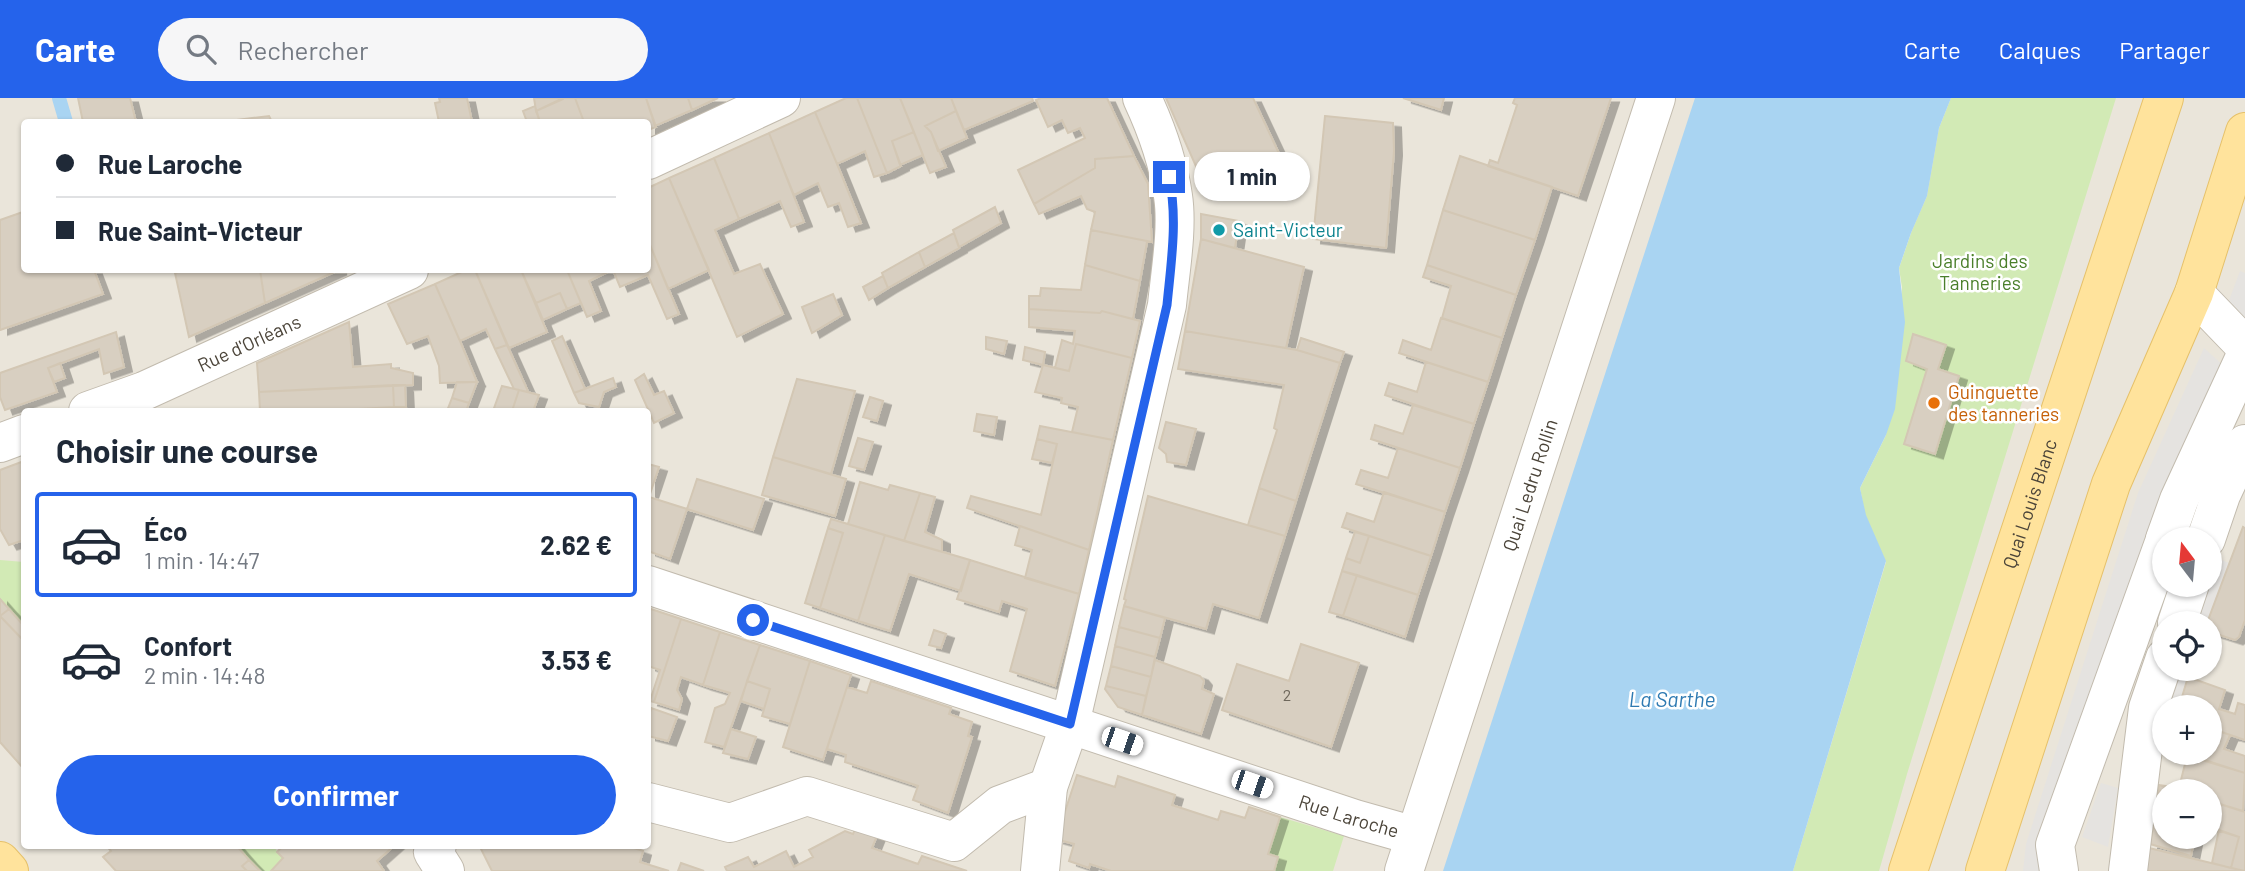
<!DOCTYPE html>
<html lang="fr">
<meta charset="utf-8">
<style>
body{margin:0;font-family:Barlow,sans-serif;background:#f6f6f7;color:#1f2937;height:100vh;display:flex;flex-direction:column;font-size:26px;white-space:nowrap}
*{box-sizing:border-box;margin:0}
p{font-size:23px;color:#747a83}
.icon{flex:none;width:38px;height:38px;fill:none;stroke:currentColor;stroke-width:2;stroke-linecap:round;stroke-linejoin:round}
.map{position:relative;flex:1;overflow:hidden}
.details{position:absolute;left:21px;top:310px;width:630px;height:441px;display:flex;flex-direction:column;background:#fff;border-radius:7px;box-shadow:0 2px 5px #0004}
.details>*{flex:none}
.hud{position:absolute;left:21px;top:21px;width:630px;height:154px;border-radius:7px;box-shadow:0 2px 5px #0004;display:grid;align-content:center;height:154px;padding:0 35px;background:#fff}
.needle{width:46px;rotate:344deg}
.buttons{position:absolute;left:2152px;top:429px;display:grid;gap:14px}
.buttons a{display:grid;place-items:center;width:70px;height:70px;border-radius:50%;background:#fff;box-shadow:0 2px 5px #0004;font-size:35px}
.end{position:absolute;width:32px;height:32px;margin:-16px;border:9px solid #2563eb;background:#fff;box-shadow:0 0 0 4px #fff}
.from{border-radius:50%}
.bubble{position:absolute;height:49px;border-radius:24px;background:#fff;box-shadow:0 2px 5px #0004;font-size:23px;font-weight:700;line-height:49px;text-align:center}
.car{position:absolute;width:21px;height:42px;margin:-21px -10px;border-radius:9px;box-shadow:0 0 5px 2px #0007;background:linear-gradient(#fff 24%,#345 0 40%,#fff 0 76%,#345 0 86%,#fff 0)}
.hud b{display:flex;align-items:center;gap:24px;height:66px;font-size:26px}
.hud b+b{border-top:2px solid #e0e1e3}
.hud i{width:18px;height:18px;background:#1f2937}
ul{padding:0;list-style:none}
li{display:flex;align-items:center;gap:21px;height:105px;margin:0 14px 10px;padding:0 21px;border:4px solid transparent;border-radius:7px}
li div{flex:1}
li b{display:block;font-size:26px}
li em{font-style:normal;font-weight:700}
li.active{border-color:#2563eb}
li>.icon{width:63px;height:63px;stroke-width:1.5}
h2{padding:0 35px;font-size:32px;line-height:84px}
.primary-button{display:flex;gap:14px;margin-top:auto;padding:14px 35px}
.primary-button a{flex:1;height:80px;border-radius:42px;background:#2563eb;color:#fff;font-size:28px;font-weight:700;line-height:80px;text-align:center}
header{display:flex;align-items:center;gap:42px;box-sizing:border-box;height:98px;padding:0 35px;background:#2563eb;color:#fff}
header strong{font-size:33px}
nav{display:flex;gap:38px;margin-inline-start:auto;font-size:24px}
.search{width:490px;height:63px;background:#f6f6f7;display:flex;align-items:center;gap:18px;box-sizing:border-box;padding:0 24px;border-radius:38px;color:#747a83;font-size:26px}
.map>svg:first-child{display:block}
</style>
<header>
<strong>Carte</strong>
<div class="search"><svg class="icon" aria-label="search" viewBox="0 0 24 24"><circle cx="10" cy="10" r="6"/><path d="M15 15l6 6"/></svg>Rechercher</div>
<nav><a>Carte</a><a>Calques</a><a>Partager</a></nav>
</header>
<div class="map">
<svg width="2245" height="773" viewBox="0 0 2245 773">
<defs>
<filter id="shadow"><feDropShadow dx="8" dy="4.5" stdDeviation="0" flood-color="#0004"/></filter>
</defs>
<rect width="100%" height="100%" fill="#f6f3ec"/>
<path fill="#eae5da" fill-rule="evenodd" d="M0,0H1836L1636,773H0ZM24,24H648V172H24ZM24,313H648V747H24Z
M1951,0H2245V773H1793L1886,464L1865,417L1886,337L1911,135L1939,30ZM2165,441H2210V486H2165ZM2165,525H2210V570H2165ZM2165,609H2210V654H2165ZM2165,693H2210V738H2165Z"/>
<path fill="#d2eab5" d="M1951,0H2116L1907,676L1879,773H1793L1886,464L1865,417L1860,390L1886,337L1902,190L1899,170L1911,135L1927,98L1939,30Z
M0,462L24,464V528L0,501Z
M1280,719L1344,738L1333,773H1274L1278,760L1268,756Z
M236,747H272L283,760L271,773H260Z"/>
<path fill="#e5e3e0" d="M2240,173L2245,175V233L2225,213Z
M2204,250L2235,278L2059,773H2023L2026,746L2138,395Z
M2210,457L2229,465L2207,525H2184L2198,487L2210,486Z
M2168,571H2191L2181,605L2159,597Z
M2101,685L2118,690L2108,749L2082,739Z"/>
<path fill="#a9d4f2" d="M1695,0H1951L1939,30L1927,98L1911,135L1899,170L1905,224L1895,311L1886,337L1860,390L1866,417L1886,463L1793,773H1443Z"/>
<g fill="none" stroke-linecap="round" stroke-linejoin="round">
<path stroke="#a9d4f2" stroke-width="14" d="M59,0L66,24"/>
</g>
<path fill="#d8cfc1" stroke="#d3c7b4" stroke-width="2" filter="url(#shadow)" d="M78,0H130L136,24H83Z
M439,0H467L472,24H439L435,5L440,4Z
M534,0H563V1L536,13Z
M563,0H575L584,24H540L536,13Z
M575,0H646L656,29L648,32V24H584Z
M646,0H688L692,12L655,28Z
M688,0H718L692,12Z
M846,0H857L887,75L874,79L865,53L837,66L815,14Z
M857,0H900L914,34L892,43L901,68L887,75Z
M900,0H951L956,13L925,28L931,34L946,69L930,75Z
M951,0H1032L1033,3L964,32Z
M1041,0H1107L1134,58L1095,61V70L1034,106L1018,72L1085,40L1080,30L1068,35L1062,22L1048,29L1036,2Z
M1166,0H1253L1282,62L1198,73Z
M1403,0H1444L1441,12Z
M1515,0H1611L1578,98L1488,68L1490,62L1498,65L1517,7L1513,5Z
M535,8L540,24H527L523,13Z
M956,13L967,40L938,53L931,34L925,28Z
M815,14L837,66L861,125L848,129L839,105L828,109L818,85L794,97L769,35Z
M269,18L272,24H237L236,22Z
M1325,18L1393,25L1394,53L1386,150L1313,141Z
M914,34L923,57L900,67L892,43Z
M769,35L804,124L791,129L780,103L739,121L714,60Z
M1134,58L1148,86L1152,144L1091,132L1095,114L1087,111L1081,98L1039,116L1034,106L1095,70V61Z
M1460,58L1552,89L1535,142L1443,112Z
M714,60L739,121L715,132L734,176L760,166L783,216L737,239L669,80Z
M669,80L709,172L668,191L648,142V90Z
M995,109L1001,125L959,149L953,132Z
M1443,112L1535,142L1516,197L1427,167Z
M23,114L24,172H94L103,196L0,232V122Z
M1201,116L1239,123L1235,150L1201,141Z
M1091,132L1152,144H1147L1140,183L1085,167Z
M954,135L959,150L925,169L919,154Z
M1201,141L1304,169L1286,250L1185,233Z
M648,142L679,216L667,221L648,177L620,189L613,172H648Z
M919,154L925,169L888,190L882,175Z
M1085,167L1140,183L1133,221L1102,213L1100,215L1029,211V198H1040L1041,190L1081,192Z
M1427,167L1516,197L1502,240L1442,220L1451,188L1423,179Z
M184,172H260L265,205L189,239L175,175Z
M260,172H339L265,205Z
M466,172H475L507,247L495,251L486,231L460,243L435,186Z
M475,172H521L547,234L509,250Z
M521,172H567L581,205L567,211L560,195L536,205Z
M567,172H612L589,183L601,213L587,219Z
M883,178L888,190L869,202L863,189Z
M435,186L460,243L477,284L440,285L439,268L428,238L407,246L388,206Z
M560,195L567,211L543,222L536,205Z
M833,196L842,217L812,235L802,209Z
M1029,211L1100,215L1102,213L1140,223L1132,260L1076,246L1069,273L1055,270L1062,242L1073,246L1075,233L1029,229Z
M1441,220L1502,240L1488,284L1399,255L1403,242L1431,252Z
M349,224L353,269L391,266V270L413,275V287L259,294L257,265Z
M1185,233L1297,252L1340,265L1296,403L1259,390L1277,332L1274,330L1284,287L1178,271Z
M116,234L124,269L104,276L99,251L48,270L57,294L5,312L0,299V275Z
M1913,236L1946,247L1938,271L1959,278L1935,356L1904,346L1927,271L1906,263Z
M562,238L585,291L574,295L552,243Z
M986,239L1007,243L1004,256L986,251Z
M1301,240L1344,254L1340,265L1297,252Z
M1076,246L1132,260L1113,342L1072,334L1078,309L1061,305L1062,300L1035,294L1043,267L1069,273Z
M507,247L527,291L528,294L514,291L495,251Z
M1025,249L1045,254L1043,267L1023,262Z
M1426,264L1488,284L1474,326L1385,297L1389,285L1417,294Z
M60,265L65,280L54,284L48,270Z
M644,276L654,297L664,293L674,315L654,325L635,282Z
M613,280L616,289L604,294L599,309L579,305L574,295Z
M797,281L855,293L831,376L773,359Z
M457,284H477L469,305L452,300Z
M393,287H405L406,309H394Z
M393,287L394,309L324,313H260L259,294Z
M502,288L519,292L512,313H493Z
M519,292L539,297L533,313H512Z
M870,299L883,303L877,323L863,319Z
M452,300L469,305L466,313H447Z
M1413,307L1474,326L1460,370L1371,341L1375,327L1403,336Z
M977,316L997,319L994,337L974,333Z
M1166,324L1196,331L1186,367L1167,364L1166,356L1159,350Z
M1040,328L1113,342L1089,452L967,410L971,398L1041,417L1057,346L1037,341Z
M858,340L873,344L864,372L849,368Z
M1037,341L1057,346L1052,365L1032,361Z
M1398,350L1460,370L1445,414L1356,386L1361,372L1388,380Z
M773,359L846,381L835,418L762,397Z
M24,363V442L9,447L0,431V372Z
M648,366L659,369L648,402Z
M697,381L764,401L753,432L687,411Z
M860,384L888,392L890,387L920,395L904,443L848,426Z
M1259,390L1296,403L1285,438L1248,427Z
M1384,394L1445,414L1431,458L1342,429L1347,415L1374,424Z
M920,395L935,399L925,434L942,442V454L904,443Z
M1148,398L1285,438L1259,520L1213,506L1206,531L1124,508L1126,502L1124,501Z
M649,399L687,411L670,461L648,453Z
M831,421L885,437L858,523L820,510L843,435L828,430Z
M1020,428L1089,452L1079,496L1025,480L1032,452L1015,447Z
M2243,429L2245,430V522L2239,539L2235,542L2210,534V525H2207Z
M828,430L843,435L820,510L805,505Z
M1355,434L1369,438L1360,465L1346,460Z
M885,437L970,462L961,493L909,476L890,533L858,523Z
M1369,438L1431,458L1418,497L1342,473L1346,460L1360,465Z
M970,462L1079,496L1055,588L1010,573L1027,511L1002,503L999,514L957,501Z
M1342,473L1357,477L1343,518L1329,514Z
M1357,477L1418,497L1405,539L1343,518Z
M0,501L9,511L0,518L24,543V671L0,644Z
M1124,508L1165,520L1160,540L1119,529Z
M648,510L681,521L654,604L650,603L660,572L648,568Z
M9,511L24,528V539L22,541L0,518Z
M681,521L720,534L703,587L681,579L677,592L682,601L679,612L654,604Z
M1119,529L1160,540L1155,559L1115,548Z
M934,532L946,536L941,550L929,547Z
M720,534L760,547L724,649L705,644L715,610L725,606L730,595L703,587Z
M1301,546L1359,565L1331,649L1222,612L1237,566L1289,583Z
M760,547L810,563L790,626L762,618L770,591L747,583Z
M1115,548L1155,559L1151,579L1111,568Z
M1155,562L1200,578L1204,583L1202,591L1214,596L1201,636L1142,617Z
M810,563L851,577L823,662L783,649Z
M1111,568L1151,579L1146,598L1106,588Z
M2188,579L2225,592L2219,611L2235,616L2238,605L2245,607V642L2210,630V609H2179Z
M747,583L770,591L764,611L741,603Z
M871,583L951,610L949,616L972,624L968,638L972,639L948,715L913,702L918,688L845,664L846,657L827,651L847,589L867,595Z
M1106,588L1146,598L1142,617L1118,609L1105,591Z
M651,610L677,619L668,643L648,638V622Z
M2210,630L2230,637L2224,651L2245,658V675L2180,654H2210Z
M731,631L756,639L748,661L723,655Z
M2175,654L2245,675L2243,713L2210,703V693H2178L2159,687L2179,690L2187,658Z
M1077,677L1115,689L1118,678L1175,697L1172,707L1218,722L1221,713L1245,720L1249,709L1280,719L1268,756L1278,759L1274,773H1111L1090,766L1089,770L1069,763L1074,746L1056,741Z
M2159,687L2178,693H2165V721L2155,719Z
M2210,703L2245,714V773L2231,770L2239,739L2210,730Z
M2155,719L2165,721V738H2195L2191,758L2150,746Z
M857,727L878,735L872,750L918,766L922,758L967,773H727L725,769L748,759L754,769L786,753L794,769L813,759L809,752L845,733L853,736Z
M2219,732L2239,739L2231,770L2212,765Z
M106,747H236L249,762L242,768L247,773H116L103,759L111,753Z
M284,747H395L377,763L384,773H271L283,760L277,754Z
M484,747H625L643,753L640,764L669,773H492L480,749Z
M2149,750L2244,773H2146Z
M249,762L260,773H247L242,768Z
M681,765L704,773H678Z"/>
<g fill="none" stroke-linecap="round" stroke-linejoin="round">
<defs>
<g id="minor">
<path d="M648,62L781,0"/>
<path d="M2194,195L2245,248"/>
<path id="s1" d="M88,313L144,293L409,172"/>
<path d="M0,345L24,336"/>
<path d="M2165,441L2179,402L2245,259"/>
<path d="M2206,441L2221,397L2245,346"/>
<path id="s2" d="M648,487L1355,721L1415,738"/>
<path d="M2177,525L2190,486"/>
<path d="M648,704L730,725L807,698L954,744L1000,707L1048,689"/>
<path d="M437,747L433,754L445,773"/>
<path d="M1040,773L1048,689L1070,626L1167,207C1170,175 1178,130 1173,98C1168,63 1157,32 1142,0"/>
<path id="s3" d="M1404,773L1656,0"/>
<path d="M2059,773L2055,747L2165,442"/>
<path d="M2128,773L2148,610L2165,560"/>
</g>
<g id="major">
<path d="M0,763L9,773"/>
<path id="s4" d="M1908,773L2164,0"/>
<path d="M1985,773L2111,386L2194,195L2245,34"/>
</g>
</defs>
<use href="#minor" stroke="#c2bbae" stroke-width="40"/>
<use href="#major" stroke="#e6c16a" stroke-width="40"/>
<use href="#minor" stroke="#fff" stroke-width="38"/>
<use href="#major" stroke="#ffe39c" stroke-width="38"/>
</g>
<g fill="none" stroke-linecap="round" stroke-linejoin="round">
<path stroke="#2563eb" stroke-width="9" d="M753,522L1070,626L1167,207C1171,165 1178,121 1169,79"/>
</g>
<circle fill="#0f9aa8" stroke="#fff" stroke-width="2.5" cx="1219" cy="132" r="7"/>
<circle fill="#e8710a" stroke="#fff" stroke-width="2.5" cx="1934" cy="305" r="7"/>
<g text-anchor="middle" stroke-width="5" stroke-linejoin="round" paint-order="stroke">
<g font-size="16" fill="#6e675b">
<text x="1287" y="603">2</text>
</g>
<g font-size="19" fill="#0d838f" stroke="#fff" text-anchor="start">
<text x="1233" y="139">Saint-Victeur</text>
</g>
<g font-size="19" fill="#4a7f2a" stroke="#fff">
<text x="1980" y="170">Jardins des<tspan x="1980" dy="22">Tanneries</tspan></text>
</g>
<g font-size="19" fill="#4b4439" stroke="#fff">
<text dy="7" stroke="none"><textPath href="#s1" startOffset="175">Rue d'Orléans</textPath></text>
<text dy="7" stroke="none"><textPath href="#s3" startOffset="406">Quai Ledru Rollin</textPath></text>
<text dy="7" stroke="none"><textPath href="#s4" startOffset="387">Quai Louis Blanc</textPath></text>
<text dy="7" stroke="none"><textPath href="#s2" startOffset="738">Rue Laroche</textPath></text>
</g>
<g font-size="19" fill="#c56008" stroke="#fff" text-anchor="start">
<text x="1948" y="301">Guinguette<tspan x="1948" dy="22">des tanneries</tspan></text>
</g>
<g font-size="21" font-style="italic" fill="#2e7ab2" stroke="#fff">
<text x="1672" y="609">La Sarthe</text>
</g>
</g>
</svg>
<div class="buttons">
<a><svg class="needle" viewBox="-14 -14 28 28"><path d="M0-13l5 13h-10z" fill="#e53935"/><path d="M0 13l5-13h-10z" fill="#747a83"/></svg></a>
<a><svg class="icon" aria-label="locate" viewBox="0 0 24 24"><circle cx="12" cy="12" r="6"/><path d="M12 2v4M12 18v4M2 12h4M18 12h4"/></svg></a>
<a>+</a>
<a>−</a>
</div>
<i class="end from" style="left:753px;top:522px"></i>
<i class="end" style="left:1169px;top:79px"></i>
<div class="bubble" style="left:1194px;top:54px;width:116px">1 min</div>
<i class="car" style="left:1122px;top:643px;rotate:109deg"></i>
<i class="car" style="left:1252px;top:686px;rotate:109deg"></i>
<div class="hud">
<b><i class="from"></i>Rue Laroche</b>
<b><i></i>Rue Saint-Victeur</b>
</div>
<section class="details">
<h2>Choisir une course</h2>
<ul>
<li class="active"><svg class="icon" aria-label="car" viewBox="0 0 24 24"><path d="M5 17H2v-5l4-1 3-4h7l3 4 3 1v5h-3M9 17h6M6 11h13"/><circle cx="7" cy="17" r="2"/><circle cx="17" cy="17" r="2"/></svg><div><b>Éco</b><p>1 min · 14:47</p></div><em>2.62 €</em></li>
<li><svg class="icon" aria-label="car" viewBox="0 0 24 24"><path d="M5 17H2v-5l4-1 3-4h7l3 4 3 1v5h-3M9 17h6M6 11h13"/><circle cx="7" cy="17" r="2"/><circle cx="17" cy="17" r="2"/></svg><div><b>Confort</b><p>2 min · 14:48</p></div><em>3.53 €</em></li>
</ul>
<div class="primary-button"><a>Confirmer</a></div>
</section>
</div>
